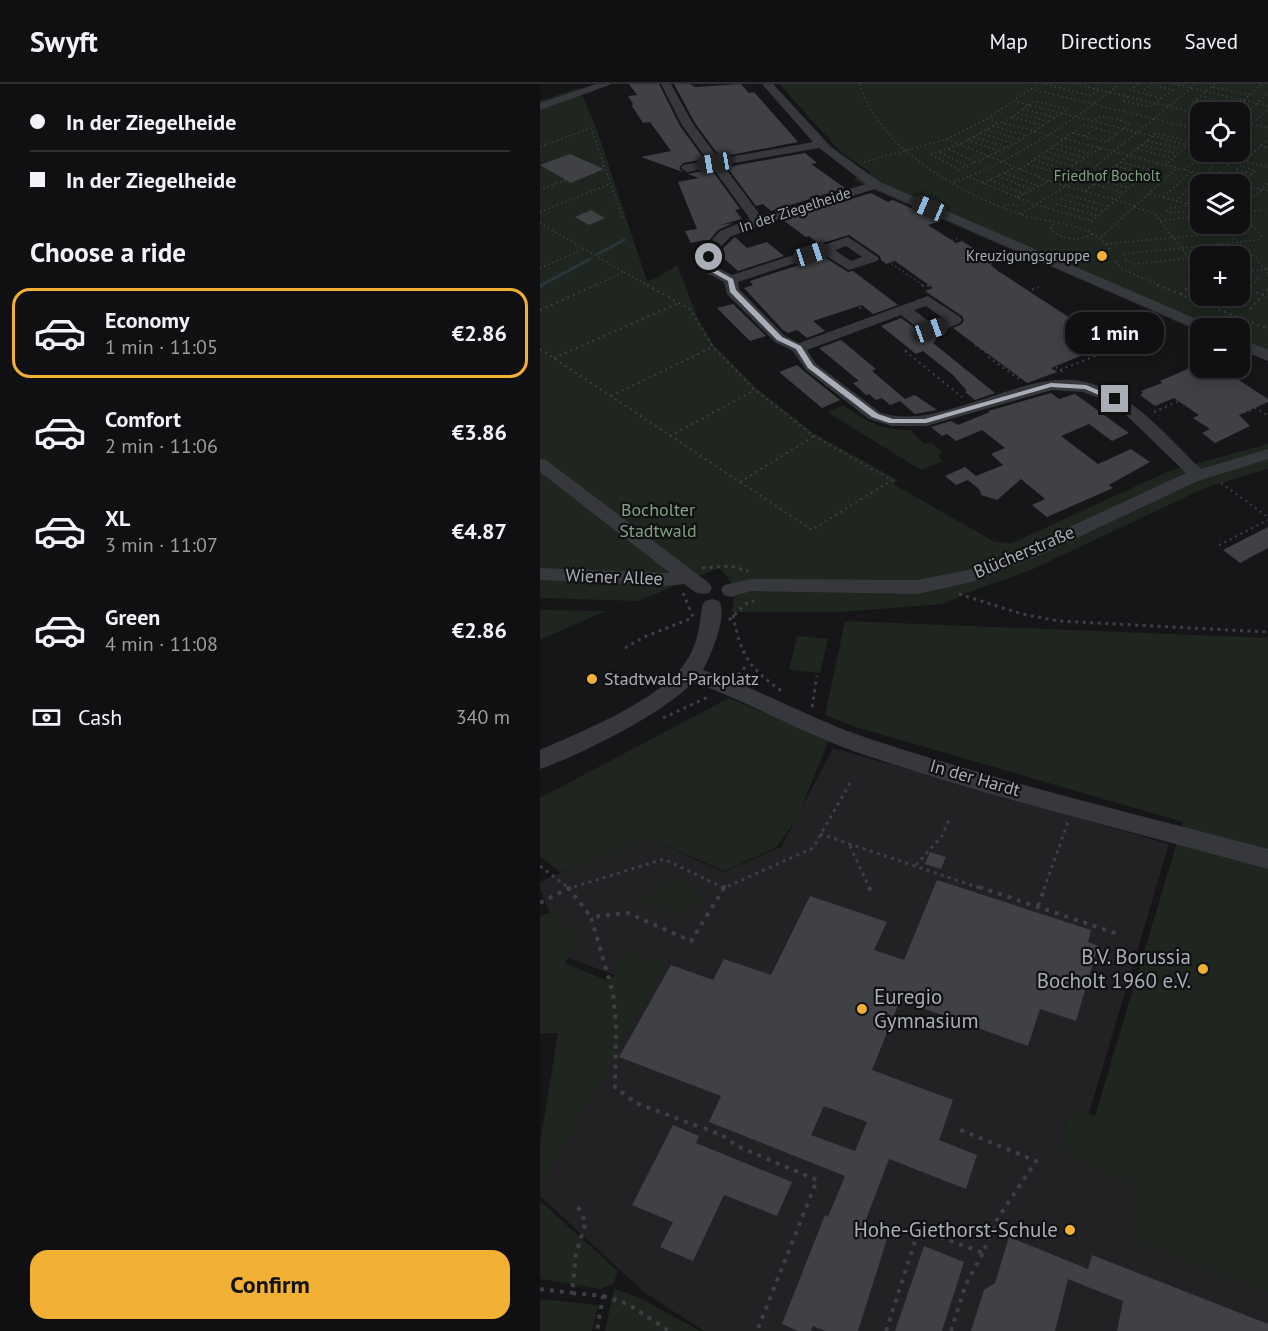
<!DOCTYPE html>
<meta charset="utf-8">
<style>
body{margin:0;font-family:"PT Sans",sans-serif;background:#19191b;color:#f1f3f6;height:100vh;display:flex;flex-direction:column;font-size:22px;white-space:nowrap}
*{box-sizing:border-box;margin:0}
p{font-size:20px;color:#9c9d9f}
.icon{flex:none;width:33px;height:33px;fill:none;stroke:currentColor;stroke-width:2;stroke-linecap:round;stroke-linejoin:round}
.map{position:relative;flex:1;overflow:hidden}
.panel{display:flex;flex-direction:column;background:#101012;width:540px}
.panel>*{flex:none}
.guide{display:grid;align-content:center;height:132px;padding:0 30px;background:#101012}
.tools{position:absolute;left:650px;top:18px;display:grid;gap:12px}
.tools a{display:grid;place-items:center;width:60px;height:60px;border-radius:12px;background:#101012;box-shadow:0 3px 15px #0003,0 0 0 2px #303032;font-size:30px}
.end{position:absolute;width:27px;height:27px;margin:-14px;border:8px solid #a8adb8;background:#111;box-shadow:0 0 0 3px #111}
.from{border-radius:50%}
.bubble{position:absolute;height:42px;border-radius:18px;background:#101012;box-shadow:0 3px 15px #0003,0 0 0 2px #303032;font-size:20px;font-weight:700;line-height:42px;text-align:center}
.car{position:absolute;width:18px;height:36px;margin:-18px -9px;border-radius:8px;box-shadow:0 0 4px 2px #0007;background:linear-gradient(#222 24%,#8ab4d8 0 40%,#222 0 76%,#8ab4d8 0 86%,#222 0)}
.guide b{display:flex;align-items:center;gap:21px;height:57px;font-size:22px}
.guide b+b{border-top:2px solid #303032}
.guide i{width:15px;height:15px;background:#f1f3f6}
ul{padding:0;list-style:none}
li{display:flex;align-items:center;gap:18px;height:90px;margin:0 12px 9px;padding:0 18px;border:3px solid transparent;border-radius:18px}
li div{flex:1}
li b{display:block;font-size:22px}
li em{font-style:normal;font-weight:700}
li.selected{border-color:#f2b134}
li>.icon{width:54px;height:54px;stroke-width:1.5}
h2{padding:0 30px;font-size:27px;line-height:72px}
.pay{display:flex;align-items:center;gap:15px;height:66px;padding:0 30px;font-size:22px}
.pay p{margin-inline-start:auto}
.cta{display:flex;gap:12px;margin-top:auto;padding:12px 30px}
.cta a{flex:1;height:69px;border-radius:18px;background:#f2b134;color:#111;font-size:24px;font-weight:700;line-height:69px;text-align:center}
header{display:flex;align-items:center;gap:36px;box-sizing:border-box;height:84px;padding:0 30px;background:#101012;border-bottom:2px solid #303032}
header strong{font-size:28px}
nav{display:flex;gap:33px;margin-inline-start:auto;font-size:21px}
main{display:flex;flex:1;min-height:0}
.map>svg:first-child{display:block}
</style>
<header>
<strong>Swyft</strong>
<nav><a>Map</a><a>Directions</a><a>Saved</a></nav>
</header>
<main>
<section class="panel">
<div class="guide">
<b><i class="from"></i>In der Ziegelheide</b>
<b><i></i>In der Ziegelheide</b>
</div>
<h2>Choose a ride</h2>
<ul>
<li class="selected"><svg class="icon" aria-label="car" viewBox="0 0 24 24"><path d="M5 17H2v-5l4-1 3-4h7l3 4 3 1v5h-3M9 17h6M6 11h13"/><circle cx="7" cy="17" r="2"/><circle cx="17" cy="17" r="2"/></svg><div><b>Economy</b><p>1 min · 11:05</p></div><em>€2.86</em></li>
<li><svg class="icon" aria-label="car" viewBox="0 0 24 24"><path d="M5 17H2v-5l4-1 3-4h7l3 4 3 1v5h-3M9 17h6M6 11h13"/><circle cx="7" cy="17" r="2"/><circle cx="17" cy="17" r="2"/></svg><div><b>Comfort</b><p>2 min · 11:06</p></div><em>€3.86</em></li>
<li><svg class="icon" aria-label="car" viewBox="0 0 24 24"><path d="M5 17H2v-5l4-1 3-4h7l3 4 3 1v5h-3M9 17h6M6 11h13"/><circle cx="7" cy="17" r="2"/><circle cx="17" cy="17" r="2"/></svg><div><b>XL</b><p>3 min · 11:07</p></div><em>€4.87</em></li>
<li><svg class="icon" aria-label="car" viewBox="0 0 24 24"><path d="M5 17H2v-5l4-1 3-4h7l3 4 3 1v5h-3M9 17h6M6 11h13"/><circle cx="7" cy="17" r="2"/><circle cx="17" cy="17" r="2"/></svg><div><b>Green</b><p>4 min · 11:08</p></div><em>€2.86</em></li>
</ul>
<div class="pay"><svg class="icon" aria-label="cash" viewBox="0 0 24 24"><path d="M3 7h18v10H3z"/><circle cx="12" cy="12" r="2"/></svg>Cash<p>340 m</p></div>
<div class="cta"><a>Confirm</a></div>
</section>
<div class="map">
<svg width="728" height="1247" viewBox="0 0 728 1247">
<rect width="100%" height="100%" fill="#161618"/>
<path fill="#222225" d="M293,664L629,760L549,1029L531,1022L519,1064L552,1083L728,1154V1247H164L104,1208L0,1112V1098L77,892L29,874L0,805V798L59,771L109,754L183,788L241,763Z"/>
<path fill="#1e261f" fill-rule="evenodd" d="M239,0H728V277L699,265V244H660V248L332,105L313,95L331,89L300,67ZM660,28H699V68H660ZM660,100H699V140H660ZM660,172H699V212H660Z
M39,4L57,46L107,197L117,194L137,181L159,237L174,261L216,304L275,350L358,396L353,400L455,458L472,459L629,387L728,360V385L667,403L491,486L432,507L403,520L299,528H191C197,509 194,498 179,484L98,517L0,514V17Z
M303,321C324,336 343,347 370,346L385,360L391,358L403,369L398,371L403,377L381,386L287,328Z
M0,526L66,527L0,556Z
M305,537L728,554V1209L595,1157L596,1101L552,1083L519,1064L531,1022L555,1032L643,738L316,643L285,631Z
M257,552L288,555L280,589L249,586Z
M189,614L289,656L258,732L237,763L184,787L109,754L20,788L0,773V714Z
M137,795L157,804L164,823L138,814L147,834L99,816L119,806L118,802Z
M17,826L21,842L41,851L25,879L68,897L78,888L76,879L83,866L126,879L5,1095L0,1113V1060L18,949H0V832Z
M0,1117L78,1187L73,1200L60,1205L0,1195Z
M74,1205L98,1213L160,1247H65Z
M0,1215L58,1221L52,1247H0Z"/>
<g fill="none" stroke-linecap="round" stroke-linejoin="round">
<path stroke="#2c353c" stroke-width="3" d="M58,170L84,156
M0,202L50,175"/>
<path stroke="#2c353c" stroke-width="4" d="M0,202L2,201"/>
</g>
<path fill="#404145" fill-rule="evenodd" d="M89,0H119L140,42L164,75L143,79L139,84L143,88L101,73L131,67L110,38L103,39L92,22L93,20L88,12L97,11Z
M134,0H150L155,3L201,0L209,9L214,8L258,58L180,73L155,39Z
M265,69L277,79L271,80L305,104L231,127L223,120L216,122L187,83Z
M30,70L64,85L31,99L0,81Z
M171,85L200,125L195,126L202,135L180,141L193,139L178,146L167,159L164,156L151,159L145,147L157,145L138,98L159,94L148,90Z
M331,109L348,118L353,116L401,137L388,141L416,159L422,157L444,171L440,172L458,187L570,260L511,284L517,288L487,299L413,244L422,240L424,236L422,232L385,207L393,204L355,177L346,180L341,176L340,172L309,151L279,160L269,152L266,153L243,136Z
M51,126L65,134L49,141L35,133Z
M195,153L207,164L227,158L244,172L198,187L178,169Z
M284,173L308,188L313,187L358,221L333,230L322,221L273,237L285,247L267,254L257,246L248,249L243,246L204,204L213,201L210,197Z
M193,220L226,252L210,257L177,224Z
M361,234L382,249L397,254L393,259L455,309L435,316L425,308L427,307L413,291L383,267L376,270L341,242Z
M301,256L336,285L332,287L365,315L375,311L397,326L375,330L360,317L350,321L342,314L336,316L329,310L326,311L313,299L319,297L279,264Z
M659,280L660,284H680L728,315V318L699,331L710,342L675,359L662,349L670,345L653,334L659,331L634,314L615,322L600,311L603,309L601,307L622,299L620,297Z
M257,281L265,288L300,316L282,324L239,288Z
M511,309L519,315L535,310L589,349L572,357L549,340L521,352L558,380L591,365L610,378L569,401L573,404L507,433L492,421L505,415L481,395L457,416L441,411L440,406L428,396L416,401L405,392L425,383L436,392L463,381L451,370L465,364L442,346L416,357L407,350L402,352L391,343L411,337L418,341L450,328L448,327Z
M728,443V464L700,479L683,466Z
M390,768L406,773L401,785L385,780Z
M397,796L551,846L548,858L558,862L536,937L500,925L488,962L360,916L332,986L413,1016L399,1056L437,1071L426,1105L349,1075L322,1146L347,1155L318,1247H285L273,1242L271,1247H258L242,1240L285,1131L288,1133L305,1092L169,1038L181,1012L79,973L131,881L173,896L184,875L231,891L270,812L347,838L334,866L364,876ZM284,1022L327,1038L315,1067L271,1051Z
M133,1041L159,1052L156,1059L252,1098L237,1132L184,1111L153,1177L120,1163L133,1138L92,1121Z
M469,1153L548,1185L552,1171L728,1240V1247H577L583,1217L528,1195L515,1247H431L444,1206L455,1199Z
M384,1162L424,1178L402,1247H355Z"/>
<g fill="none" stroke-linecap="round" stroke-linejoin="round">
<path stroke="#3d3f44" stroke-width="1.5" stroke-dasharray="1.5 3" stroke-linecap="butt" d="M320,0C336,63 424,112 483,131C512,140 552,138 570,166
M506,0L551,12L559,6
M535,0L660,30
M598,0L590,6L622,14
M634,0L728,22
M675,0L651,20L685,28
M673,3L709,11
M491,5L660,46
M554,5L561,0
M604,6L611,1
M660,12L698,21
M588,13L582,17L610,23L633,6L608,0
M656,16L694,25
M473,17L660,64
M483,25L516,34
M690,28L722,0
M477,29L510,38
M472,33L505,42
M702,33L716,36L728,25
M447,35L728,107
M555,36L562,32L591,39L577,50
M699,36L728,9
M699,37L728,44
M463,39L495,17L528,25
M453,42L488,52
M447,46L482,56
M440,49L475,60
M544,52L552,47
M434,53L469,64
M407,55L509,97L596,122
M427,56L462,68
M607,57L642,65
M517,60L550,70
M602,61L637,70
M720,62L728,64
M0,63L51,44L64,81L0,106
M512,64L545,74
M409,65L436,79
M597,65L632,74
M506,67L538,78
M400,68L428,83
M668,68L728,83
M391,70L419,86L476,59L528,25
M391,70L419,61L460,38
M499,72L532,82
M494,76L525,86
M705,77L728,55
M324,78L407,55L447,35L498,0
M581,78L611,86
M488,80L519,90
M64,81L83,135
M576,82L606,90
M480,85L544,41L577,50L566,58L533,49
M645,86L665,68
M697,86L712,90
M570,87L600,95
M465,89L499,102
M680,89L710,97L706,102
M693,89L709,94
M565,91L595,99
M458,92L492,106
M690,92L700,82L716,87L706,96
M429,93L494,120L552,137L618,79
M450,96L484,110
M559,96L589,104
M670,97L682,100
M414,98C476,76 528,40 580,0
M443,99L475,83
M554,100L584,109
M667,100L695,74
M545,107L616,49L651,58L625,81
M610,110L660,123
M527,111L569,122
M477,113L509,97L561,64
M623,113L651,88
M521,115L563,127
M652,115L660,117
M636,117L681,75L677,74L681,71
M516,120L558,132
M647,120L660,107
M654,121L630,124L627,127L632,129L660,127
M464,122L471,120L478,122
M594,123L614,129L660,188
M289,127L330,156
M0,128L70,100
M701,128L728,126
M481,130L551,86L656,0
M620,137L660,132
M0,139L84,188L53,202
M514,140L511,142L513,148C526,156 539,157 552,150
M686,140L693,148
M324,152L380,134
M722,152L699,128L728,99
M561,153L637,84
M566,160L693,148
M343,165L356,175L349,178L384,202
M705,168H710L728,189
M584,170L719,156
M663,172L705,168L689,149
M356,175L419,154
M585,176L594,180L660,173
M576,177L582,185L621,202
M0,184L44,165
M84,188L109,202
M699,189L728,185
M707,190L719,194L712,202
M699,198L705,189
M391,201L456,178
M292,202L290,201L308,194
M387,202H393
M650,202L660,193"/>
<path stroke="#3d3f44" stroke-width="2" stroke-dasharray="2 4" stroke-linecap="butt" d="M107,201L150,225L173,263L215,306L274,352L355,398
M291,201L324,227
M382,201L385,203L391,201L418,220
M617,201L728,245
M699,203L728,212
M641,210L651,201
M679,212L699,218L710,206
M710,225L728,205
M0,226L56,201
M426,226L466,255L477,256L523,288
M430,228L499,203
M428,244L443,238
M435,261L450,271
M0,265L272,446L352,396
M365,267L422,313
M365,267L391,258
M14,274L139,219
M520,286L573,265
M479,295L447,272L473,262L481,253L540,230
M71,312L173,263
M614,328L668,304L706,329L716,324L728,332
M130,352L215,306
M200,398L274,352
M681,399L728,433
M679,461L728,436"/>
<path stroke="#3d3f44" stroke-width="3" stroke-dasharray="3 4.5" stroke-linecap="butt" d="M162,484L190,482L208,487
M143,509L153,533
M419,510L482,530L519,537L728,548
M193,531C201,572 209,584 243,608
M189,536L207,519L214,517
M85,564L104,553L152,534
M198,591L207,581
M272,623L277,592
M123,634L168,613
M280,750L443,805
M310,762L330,805
M376,781L402,752L410,733
M0,782L30,805
M27,805L124,775L184,804L273,764L310,699
M504,805L528,738"/>
<path stroke="#3d3f44" stroke-width="4" stroke-dasharray="4 6" stroke-linecap="butt" d="M28,803L51,833
M183,803H186
M329,803L332,810
M439,803L581,851
M0,819L31,803
M498,822L505,803
M157,1042L96,1019L75,1003L76,940L73,909L51,833L88,829L151,857L184,804
M164,1044L185,1053L197,1062L277,1096L217,1247
M38,1123L46,1138L36,1170L32,1209L63,1212L57,1247
M0,1205L32,1209
M63,1212L88,1220L129,1247
M346,1247L379,1145L443,1169L456,1137L496,1077L416,1044
M411,1247L425,1202L443,1169"/>
<path fill="#37383d" fill-rule="evenodd" d="M56,0H72L0,26V19Z
M121,0H131L153,40L179,75L273,58L222,0H233L291,63L340,98L670,241L672,244H660V247L335,105L223,140L190,153L176,168L178,184L192,191L308,153L339,174L337,177L309,186L283,170L198,198L199,205L245,252L259,259L388,212L420,233L422,236L420,239C386,253 390,253 361,231L267,266L276,280L341,329C369,337 394,330 421,322C450,314 480,301 509,297C574,286 620,345 661,385L728,365V375L658,397L498,472L432,498L377,510L211,507L191,513L184,511L181,506L184,501L211,495L377,496L428,486L484,464L646,389L583,328L569,318L543,308L512,306L386,342H352L329,335L266,286L253,267L235,258L187,210L184,198L167,189L162,178V167L180,147L210,135L172,83L147,88L141,84L143,81L168,77L142,41ZM279,64L326,100L221,132L183,81ZM306,162L322,173L311,177L295,166ZM386,222L404,235L392,240L374,226Z
M699,254L728,266V277L699,265Z
M0,375L6,376L169,499L172,504L169,509C158,512 152,506 144,500L125,502L0,496V484L130,489L0,388Z
M172,515L179,517C188,532 171,571 163,586C220,605 272,636 330,655C461,698 595,730 728,765V785C591,747 451,714 316,668C260,648 209,618 153,598C126,628 39,672 0,685V666C41,648 120,616 145,579C157,563 160,541 162,522L165,517Z"/>
</g>
<path fill="#a8adb8" d="M169,171L172,173L175,185L193,195L196,206L242,253L261,262L273,281L338,330L353,335H385L511,299L546,301L579,315L573,317L545,305L511,303L386,339H349L332,333L268,284L256,265L237,256L190,208L188,197L170,187L166,173Z"/>
<g fill="#f2b134" stroke="#111113" stroke-width="2">
<circle cx="562" cy="172" r="6"/>
<circle cx="52" cy="595" r="6"/>
<circle cx="663" cy="885" r="6"/>
<circle cx="322" cy="925" r="6"/>
<circle cx="530" cy="1146" r="6"/>
</g>
<g text-anchor="middle" stroke-width="4.5" stroke-linejoin="round" paint-order="stroke">
<g font-size="15" fill="#7fa381" stroke="#111113">
<text x="567" y="97">Friedhof Bocholt</text>
</g>
<g font-size="15" fill="#a8adb8" stroke="#111113">
<text transform="translate(255 126) rotate(-18)" y="5">In der Ziegelheide</text>
</g>
<g font-size="15" fill="#a8adb8" stroke="#111113" text-anchor="end">
<text x="550" y="177">Kreuzigungsgruppe</text>
</g>
<g font-size="18" fill="#7fa381" stroke="#111113">
<text x="118" y="432">Bocholter<tspan x="118" dy="21">Stadtwald</tspan></text>
</g>
<g font-size="18" fill="#a8adb8" stroke="#111113">
<text transform="translate(484 468) rotate(-23)" y="6">Blücherstraße</text>
<text transform="translate(74 493) rotate(2)" y="6">Wiener Allee</text>
<text transform="translate(435 694) rotate(16)" y="6">In der Hardt</text>
</g>
<g font-size="18" fill="#a8adb8" stroke="#111113" text-anchor="start">
<text x="64" y="601">Stadtwald-Parkplatz</text>
</g>
<g font-size="21" fill="#a8adb8" stroke="#111113" text-anchor="end">
<text x="651" y="880">B.V. Borussia<tspan x="651" dy="24">Bocholt 1960 e.V.</tspan></text>
<text x="334" y="920" text-anchor="start">Euregio<tspan x="334" dy="24">Gymnasium</tspan></text>
<text x="518" y="1153">Hohe-Giethorst-Schule</text>
</g>
</g>
</svg>
<div class="tools">
<a><svg class="icon" aria-label="locate" viewBox="0 0 24 24"><circle cx="12" cy="12" r="6"/><path d="M12 2v4M12 18v4M2 12h4M18 12h4"/></svg></a>
<a><svg class="icon" aria-label="layers" viewBox="0 0 24 24"><path d="M12 4l9 5-9 5-9-5zM3 14l9 5 9-5"/></svg></a>
<a>+</a>
<a>−</a>
</div>
<i class="end from" style="left:169px;top:173px"></i>
<i class="end" style="left:575px;top:315px"></i>
<div class="bubble" style="left:525px;top:228px;width:99px">1 min</div>
<i class="car" style="left:175px;top:79px;rotate:260deg"></i>
<i class="car" style="left:389px;top:124px;rotate:293deg"></i>
<i class="car" style="left:271px;top:170px;rotate:72deg"></i>
<i class="car" style="left:390px;top:246px;rotate:70deg"></i>
</div>
</main>
